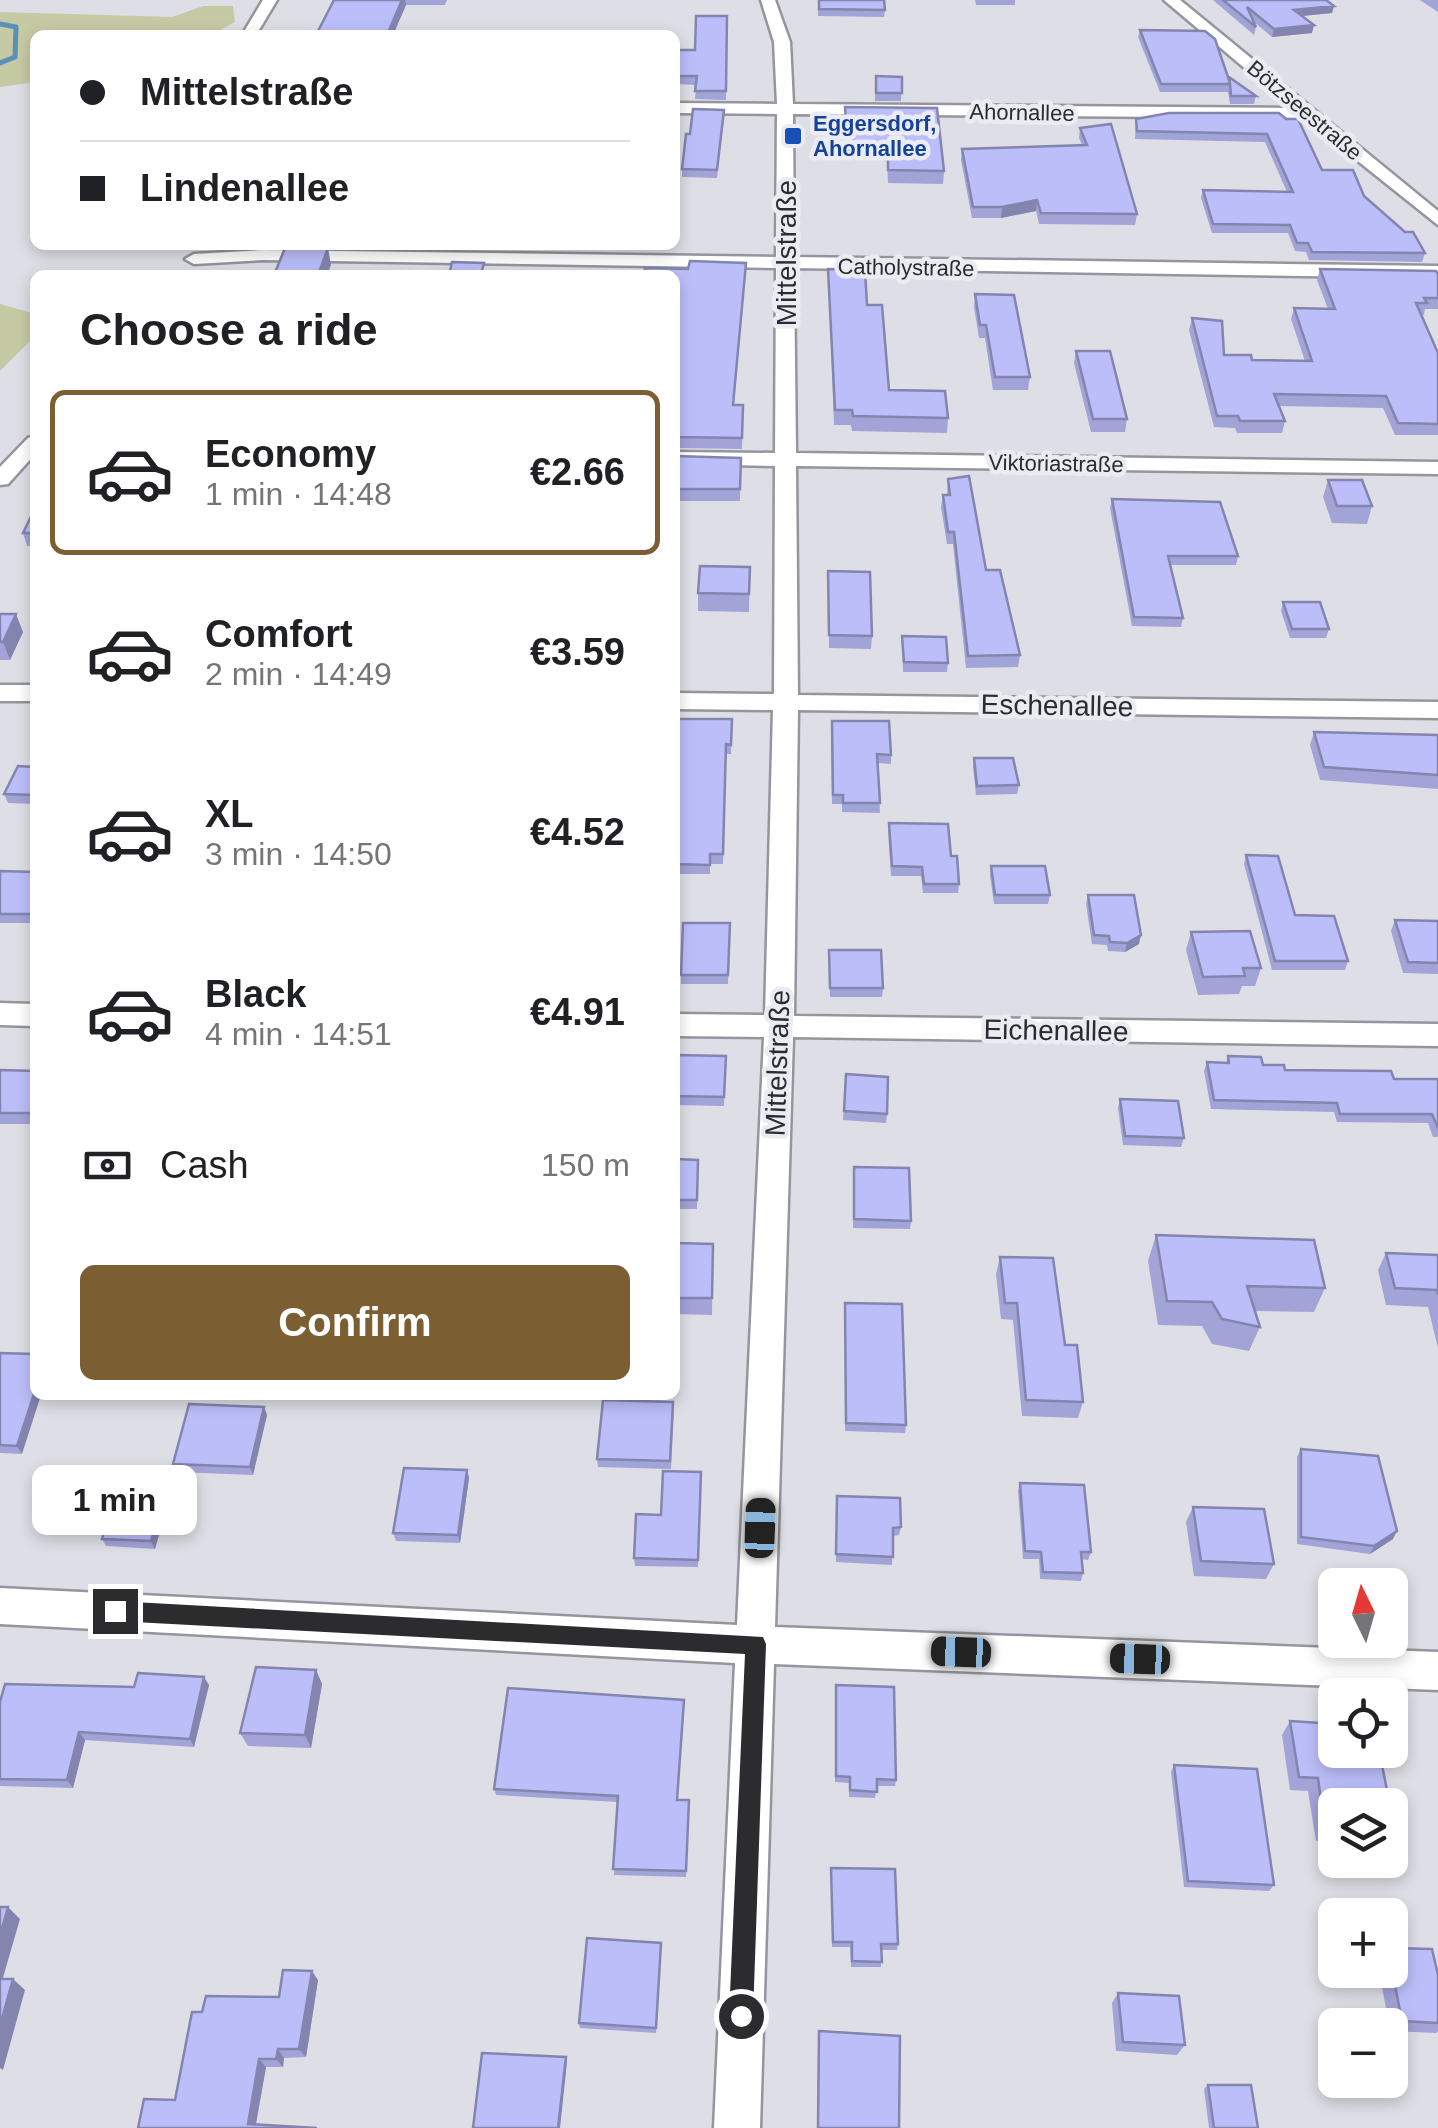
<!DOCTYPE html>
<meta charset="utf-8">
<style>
body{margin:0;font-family:Helvetica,sans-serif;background:#f6f6f6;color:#202124;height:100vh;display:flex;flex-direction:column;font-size:38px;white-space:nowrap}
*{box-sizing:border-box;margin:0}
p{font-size:32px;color:#757577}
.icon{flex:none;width:55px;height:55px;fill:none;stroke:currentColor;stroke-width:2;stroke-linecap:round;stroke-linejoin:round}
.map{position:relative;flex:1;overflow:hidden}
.details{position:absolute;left:30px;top:270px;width:650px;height:1130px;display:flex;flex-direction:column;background:#fff;border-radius:15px;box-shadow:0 5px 15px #0003}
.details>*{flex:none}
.hud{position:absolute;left:30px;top:30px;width:650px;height:220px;border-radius:15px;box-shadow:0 5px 15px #0003;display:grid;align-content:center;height:220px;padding:0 50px;background:#fff}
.needle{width:65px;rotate:355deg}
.controls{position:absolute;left:1318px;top:1568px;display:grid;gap:20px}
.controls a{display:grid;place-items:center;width:90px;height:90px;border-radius:15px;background:#fff;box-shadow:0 5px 15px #0003;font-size:50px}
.end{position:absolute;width:45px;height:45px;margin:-22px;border:12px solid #2c2c2f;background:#fff;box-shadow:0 0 0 5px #fff}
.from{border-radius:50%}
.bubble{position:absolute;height:70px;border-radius:15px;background:#fff;box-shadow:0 5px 15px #0003;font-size:32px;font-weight:700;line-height:70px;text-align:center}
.car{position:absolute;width:30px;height:60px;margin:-30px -15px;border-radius:12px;box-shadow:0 0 8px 2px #0007;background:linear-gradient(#222 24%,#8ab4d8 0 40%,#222 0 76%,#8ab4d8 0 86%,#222 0)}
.hud b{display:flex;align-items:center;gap:35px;height:95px;font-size:38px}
.hud b+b{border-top:2px solid #e0e0e0}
.hud i{width:25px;height:25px;background:#202124}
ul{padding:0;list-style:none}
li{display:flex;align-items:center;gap:30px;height:165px;margin:0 20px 15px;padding:0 30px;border:5px solid transparent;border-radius:15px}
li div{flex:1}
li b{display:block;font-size:38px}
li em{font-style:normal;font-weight:700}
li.active{border-color:#7b5f32}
li>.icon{width:90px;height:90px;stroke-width:1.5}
h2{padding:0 50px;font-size:45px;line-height:120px}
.pay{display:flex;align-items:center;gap:25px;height:110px;padding:0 50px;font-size:38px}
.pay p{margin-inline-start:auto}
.primary-button{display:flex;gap:20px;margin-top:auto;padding:20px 50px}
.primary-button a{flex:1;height:115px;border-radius:15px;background:#7b5f32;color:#fff;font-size:40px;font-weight:700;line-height:115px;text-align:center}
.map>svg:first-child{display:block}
</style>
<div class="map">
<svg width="1438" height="2128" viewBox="0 0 1438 2128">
<rect width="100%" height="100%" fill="#dedfe6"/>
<path fill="#c6caa4" d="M203,6H233L235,22L220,30L35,35V82L0,87V12L172,17Z
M0,304L35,314V336L0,371Z"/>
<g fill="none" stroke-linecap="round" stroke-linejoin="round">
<path stroke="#5890b7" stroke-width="5" d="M0,24L16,27L15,57L0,63"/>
<defs>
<path id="street" d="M263,0H277L256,35H242Z
M761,0H775L790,42L793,104L1292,108L1164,0H1180L1438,211V225L1304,118L793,114L794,257L1438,266V278L794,268L796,453L1438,462V474L796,466L798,695L1438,702V718L798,710L794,1016L1438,1024V1046L793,1037L775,1627L1438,1652V1690L774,1664L760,2128H714L735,1663L0,1624V1588L737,1625L764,1037L675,1036V1014L765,1015L773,710L675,709V693L774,694L775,466L675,464V452L775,453L776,268L263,260L194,264L185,259L194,254L263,250L776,257L777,114L675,113V103L777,104L774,42Z
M35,436V454L8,484L0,485V467L28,438Z
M0,685H35V701H0Z
M0,1003L35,1004V1026L0,1025Z"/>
</defs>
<use href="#street" stroke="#95969d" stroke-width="5"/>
<use href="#street" fill="#fff" fill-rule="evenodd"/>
</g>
<path fill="#a2a3d7" d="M334,0H447L445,5H406L393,35H316Z
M818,0L885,10L884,17L818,16Z
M975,0H1015V5H976Z
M1213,0H1326L1334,6L1332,13L1302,16L1312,33L1272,37L1253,21L1256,27L1254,35Z
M1420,0H1438V12Z
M727,16L726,100L695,99L696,85L675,84V50H695Z
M1140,30L1229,79L1256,96L1254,104H1230L1228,92H1160L1138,37Z
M876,76L902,77L901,101H875Z
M845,107L944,171L943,184L888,183L887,160H847Z
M1279,113L1322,170L1364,196L1425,253L1422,262L1309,260L1306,252L1295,251L1288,233H1212L1201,198L1203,190L1287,192L1265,142L1135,139L1136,119Z
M724,117L717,178L682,177V169L690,134Z
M1080,128L1137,214L1135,225L1039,224L1036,211L1001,218H972L961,160L962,149L1082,145L1079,138Z
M294,245H338L337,247H294Z
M828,269L867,305L889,390L948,418L947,433L852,431L851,425H834Z
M1320,269L1438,274V309H1425L1424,315L1421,314L1438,353V435H1395L1383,408L1278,406L1285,421L1282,433H1237L1235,428L1214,427L1189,330L1192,318L1224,355L1252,360L1305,361L1291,319L1294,308L1328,309L1317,280Z
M745,274L734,405H743L742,449L675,448V275Z
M975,294L1030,377L1028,390H993L985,338H979L974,307Z
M1076,351L1127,419L1125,432H1091L1074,363Z
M675,456L741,458L740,501H675Z
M948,479L1020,655L1018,667L966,668L953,544H947L941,507L943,495H947Z
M1328,480L1372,506L1367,524L1332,523L1323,497Z
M1112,499L1238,556L1236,565H1170L1183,618L1181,627L1132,626L1110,508Z
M35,508V546H27L23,533Z
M750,567L749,612L698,611V593Z
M828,571L872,636L871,649L829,648Z
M1283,602L1329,629L1326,638H1290L1281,611Z
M0,614L23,632L10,660H0Z
M902,636L948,663L947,672H903Z
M675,719H732L731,754H726L723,864H710V874H675Z
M831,730L891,755V764L877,763L880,813L842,812V804H832Z
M1314,732L1438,735V789L1320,780L1310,745Z
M974,758L1019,785L1017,794L976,795L973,767Z
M35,767V804L8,803L4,794Z
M889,823L951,856L959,884L958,893H923L921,876H891L888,832Z
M1246,855L1295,915L1348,961L1345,970H1272L1244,864Z
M991,866L1050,895L1048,904H994L990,875Z
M0,871L35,872V923H0Z
M1088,895L1139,944L1125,952L1108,951L1107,945L1092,944L1086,904Z
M1395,920L1438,921V974L1403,973L1391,931Z
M730,923L728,984H681V975Z
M1191,932L1261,968L1255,986H1242L1239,994L1198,995L1186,950Z
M829,950L883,988L882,997H830Z
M675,1055L726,1056L724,1106L675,1105Z
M1228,1056L1285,1070L1394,1079H1438V1137H1433L1428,1123L1337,1122L1334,1112L1211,1109L1204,1071L1207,1062L1226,1063Z
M0,1070L35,1071V1124H0Z
M846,1074L887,1114L886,1123L843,1120Z
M1120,1099L1184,1138L1181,1147L1123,1145L1118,1108Z
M675,1159L698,1160L697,1209H675Z
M854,1167L911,1221L910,1229L853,1228Z
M1156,1235L1325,1288L1314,1312L1255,1311L1260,1327L1249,1351L1212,1344L1202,1326L1158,1325L1148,1261Z
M675,1243L713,1244L712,1315L675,1314Z
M1386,1253L1438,1255V1348L1428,1307L1386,1305L1378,1270Z
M1000,1257L1083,1402L1078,1418L1022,1416L1013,1320L1001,1319L996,1274Z
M845,1303L906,1425L905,1433L845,1431Z
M0,1353L22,1454L0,1453Z
M264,1407L267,1415L253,1475L176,1472L173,1464Z
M674,1410L671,1469L598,1467L597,1459Z
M1301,1449L1393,1539L1370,1554L1297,1544V1457Z
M467,1470L469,1478L460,1543L396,1541L393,1533Z
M701,1472L698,1567L635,1566L634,1558L661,1515Z
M174,1482L155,1549L106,1546L102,1539Z
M1020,1483L1091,1552L1088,1560L1082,1559L1083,1573L1081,1581L1040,1579L1039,1559H1023L1018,1491Z
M837,1496L901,1527L899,1535L893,1536L892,1565L836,1562Z
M1193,1507L1274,1564L1266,1579L1194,1576L1186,1522Z
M316,1670L322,1684L311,1748L248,1746L240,1733Z
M209,1685L194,1747L85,1740L73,1788L0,1786V1702L134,1687Z
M836,1685L896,1780L895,1786H877L875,1798L849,1797V1783L835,1782Z
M1290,1721L1335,1805V1842L1316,1841L1308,1791L1290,1790L1282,1735Z
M1174,1765L1274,1885L1269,1891L1184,1887L1171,1772Z
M494,1789L689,1800L686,1877L614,1875L618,1802L496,1795Z
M831,1868L898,1944L897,1950H882L881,1967H851L850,1947H832Z
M661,1943L656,2033L580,2028L579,2023Z
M1390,1948L1438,1975V2031L1436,2033L1390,2031L1379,1970H1390Z
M318,1980L306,2057L284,2058L283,2067H266L256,2125L138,2128L175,2100L202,2012L279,1997Z
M1118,1993L1185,2045L1177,2055L1116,2051L1112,2003Z
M1208,2085L1258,2128H1209L1204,2089Z"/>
<path fill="#8485af" d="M402,0H405L406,5L393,35H387Z
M1334,6L1332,13L1292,17L1294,10Z
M1314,25L1312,33L1272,37L1274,29Z
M1037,200L1036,211L1001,218L1002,207Z
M328,248L331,265L327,275H318Z
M16,614L23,632L10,660L3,642Z
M35,904V923L31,914Z
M1141,935L1139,944L1125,952L1127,943Z
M35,1391V1395H41L22,1454L17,1446Z
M264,1407L267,1415L253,1475L250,1467Z
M467,1470L469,1478L460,1543L458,1535Z
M170,1474L174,1482L155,1549L151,1541Z
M1397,1531L1393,1539L1370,1554L1374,1546Z
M316,1670L322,1684L311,1748L305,1735Z
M204,1677L209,1685L194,1747L190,1739Z
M79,1732L85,1740L73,1788L67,1780Z
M8,1907L20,1919L0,1988V1936Z
M312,1971L318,1980L306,2057L299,2049Z
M13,1979L25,1990L3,2070L0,2068V2026Z
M278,2049L284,2058L283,2067L276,2059Z
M566,2057L567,2062L560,2128H558Z
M259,2059L266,2067L255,2128L248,2124Z"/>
<path fill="#bcbefa" stroke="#8485af" stroke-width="2.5" d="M334,0H402L387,35H316Z
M819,0H884L885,10L819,9Z
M1223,0H1326L1334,6L1294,10L1314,25L1274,29L1247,7L1256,27Z
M696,16H727L726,91H695L697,76H675V50H695Z
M1140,30L1205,31L1215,39L1230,83L1229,77L1256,96H1231L1230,84H1161Z
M876,76L902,77V93H876Z
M845,107L937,108L944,171L888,170V147H848Z
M693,109L724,110L717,170L682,169L686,134H690Z
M1169,113H1279L1286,119H1298L1322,170H1353L1364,196L1405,232H1413L1425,253L1312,252L1308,243H1297L1290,225L1213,224L1203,190L1293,192L1267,134L1137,131L1136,119Z
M1111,124L1137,214L1041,213L1037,200L1002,207H973L962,149L1087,145L1080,128Z
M285,248H328L318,275H274Z
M690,261L746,263L733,405H743L742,438L675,437V275H644L645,268L688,269Z
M452,262L484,263L481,275H449Z
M828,269L865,270L867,305H882L889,390L945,391L948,418L853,416L852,410H835Z
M1320,269L1436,271L1438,274V298H1424L1427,303H1416L1438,353V424L1398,423L1386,396L1274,394L1285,421H1240L1238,416H1217L1192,318L1222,321L1224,355H1251L1252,360L1312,361L1294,308L1335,309Z
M975,294L1014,295L1030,377H995L986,325H980Z
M1076,351H1110L1127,419H1093Z
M675,456L741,458L740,489H675Z
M969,476L986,570H1000L1020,655L968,656L954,532H948L943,495H950L948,479Z
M1328,480H1362L1372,506H1337Z
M1112,499L1220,502L1238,556H1168L1183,618L1134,617Z
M35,508V533H23Z
M700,566L750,567L749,594L698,593Z
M828,571L870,572L872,636L829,635Z
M1283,602H1320L1329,629H1292Z
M0,614H16L3,642H0Z
M902,636L946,637L948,663L904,662Z
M675,719H732L731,745L726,744L723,854H710V865L675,864Z
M832,721H889L891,755L877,754L880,803H843V795H833Z
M1314,732L1438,735V775L1324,767Z
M974,758H1013L1019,785L977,786Z
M18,766L35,767V795L4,794Z
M889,823L948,824L951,856H957L959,884H924L922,867L892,866Z
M1246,855L1278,856L1295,915L1334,916L1348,961H1275Z
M991,866H1045L1050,895H995Z
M0,871L35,872V904L31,914H0Z
M1088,895H1134L1141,935L1127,943L1110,942L1109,936L1094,935Z
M1395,920L1438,921V963L1408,962Z
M683,923H730L728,975H681Z
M1250,931L1261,968H1243L1245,976L1203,977L1191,932Z
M829,950H881L883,988H830Z
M675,1055L726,1056L724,1097L675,1096Z
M1228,1056L1261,1057L1263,1065H1284L1285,1070L1391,1071L1394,1079H1438V1128L1432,1114H1340L1337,1103L1214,1100L1207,1062L1229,1063Z
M0,1070L35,1071V1113H0Z
M846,1074L888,1077L887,1114L844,1111Z
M1120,1099L1178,1101L1184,1138L1125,1136Z
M675,1159L698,1160L697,1200H675Z
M854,1167L909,1168L911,1221L854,1219Z
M1156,1235L1314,1240L1325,1288L1247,1286L1260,1327L1222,1319L1212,1302L1167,1301Z
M675,1243L713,1244L712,1298H675Z
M1386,1253L1438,1255V1295L1437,1290L1395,1288Z
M1000,1257L1053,1258L1065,1345H1077L1083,1402L1026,1400L1017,1303H1005Z
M845,1303L902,1304L906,1425L846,1423Z
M0,1353L35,1354V1391L17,1446L0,1445Z
M603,1400L673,1402L670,1461L597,1459Z
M189,1404L264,1407L250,1467L173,1464Z
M1301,1449L1378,1456L1397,1531L1374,1546L1301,1537Z
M404,1468L467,1470L458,1535L393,1533Z
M122,1471L170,1474L151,1541L102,1539Z
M663,1471L701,1472L698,1560L634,1558L636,1514L661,1515Z
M1020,1483L1084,1485L1091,1552H1081L1083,1573L1043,1572L1041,1552L1025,1551Z
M837,1496L900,1498L901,1527L893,1528V1557L836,1554Z
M1193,1507L1264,1509L1274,1564L1201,1561Z
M256,1667L316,1670L305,1735L240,1733Z
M138,1673L204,1677L190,1739L79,1732L67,1780L0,1779V1702L5,1684L134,1687Z
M836,1685L894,1687L896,1780L877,1779V1792L850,1790V1777L836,1776Z
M508,1688L684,1700L677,1800H689L686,1871L613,1869L618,1796L494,1789Z
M1290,1721L1335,1724V1750H1379L1390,1805H1335V1829H1325L1318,1778L1299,1777Z
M1174,1765L1257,1769L1274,1885L1188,1881Z
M1390,1807L1395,1833H1390Z
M831,1868L895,1869L898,1944H881L882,1962L852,1961V1942H833Z
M0,1907H8L0,1936Z
M587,1938L661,1943L656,2028L579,2023Z
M1390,1948L1432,1949L1438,1975V2023L1402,2021L1390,1960Z
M283,1970L312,1971L299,2049H278L276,2059H259L248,2124L317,2128H138L144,2099L175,2100L192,2012H202L206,1996L279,1997Z
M0,1979H13L0,2026Z
M1118,1993L1179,1996L1185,2045L1123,2042Z
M819,2031L900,2036L899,2128H818Z
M482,2053L566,2057L558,2128H473Z
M1208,2085H1251L1258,2128H1214Z"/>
<path fill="#2c2c2f" d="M115,1601L763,1637L766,1644L753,2016L749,2025L741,2028L733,2025L729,2016L745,1654L115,1621L104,1611Z"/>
<rect fill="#1a4fb4" stroke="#ebecf3" stroke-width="4" x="783" y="126" width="20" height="20" rx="5"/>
<g text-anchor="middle" stroke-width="9" stroke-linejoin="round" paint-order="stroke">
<g font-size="22" fill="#2c2c2f" stroke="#ebecf3">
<text transform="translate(1305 110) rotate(40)" y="8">Bötzseestraße</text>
<text transform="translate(1022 112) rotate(1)" y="8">Ahornallee</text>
<text transform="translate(906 267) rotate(1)" y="8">Catholystraße</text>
<text transform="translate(1056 463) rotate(1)" y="8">Viktoriastraße</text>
</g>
<g font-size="22" font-weight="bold" fill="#164399" stroke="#ebecf3" text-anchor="start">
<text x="813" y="131">Eggersdorf,<tspan x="813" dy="25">Ahornallee</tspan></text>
</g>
<g font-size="28" fill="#2c2c2f" stroke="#ebecf3">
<text transform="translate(786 253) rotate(-90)" y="10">Mittelstraße</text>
<text transform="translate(1057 705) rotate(1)" y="10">Eschenallee</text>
<text transform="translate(1056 1030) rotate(1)" y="10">Eichenallee</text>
<text transform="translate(777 1063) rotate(-88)" y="10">Mittelstraße</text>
</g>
</g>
</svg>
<div class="controls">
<a><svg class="needle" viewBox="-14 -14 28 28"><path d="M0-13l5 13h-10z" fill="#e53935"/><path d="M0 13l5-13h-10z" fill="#757577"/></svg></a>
<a><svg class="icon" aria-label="locate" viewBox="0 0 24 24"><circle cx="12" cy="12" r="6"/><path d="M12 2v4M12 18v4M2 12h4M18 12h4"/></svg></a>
<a><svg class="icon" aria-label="layers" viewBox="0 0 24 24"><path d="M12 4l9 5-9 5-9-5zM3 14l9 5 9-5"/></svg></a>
<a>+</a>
<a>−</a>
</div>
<i class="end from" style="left:741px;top:2016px"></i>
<i class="end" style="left:115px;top:1611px"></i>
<div class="bubble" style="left:32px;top:1465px;width:165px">1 min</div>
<i class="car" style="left:760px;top:1528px;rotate:2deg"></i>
<i class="car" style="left:961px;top:1652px;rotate:272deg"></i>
<i class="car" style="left:1140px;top:1659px;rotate:272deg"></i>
<div class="hud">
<b><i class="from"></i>Mittelstraße</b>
<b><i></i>Lindenallee</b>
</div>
<section class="details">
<h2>Choose a ride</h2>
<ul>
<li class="active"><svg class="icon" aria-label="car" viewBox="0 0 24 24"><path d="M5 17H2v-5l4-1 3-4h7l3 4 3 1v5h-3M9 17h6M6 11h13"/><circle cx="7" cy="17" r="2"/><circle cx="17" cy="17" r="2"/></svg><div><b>Economy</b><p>1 min · 14:48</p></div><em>€2.66</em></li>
<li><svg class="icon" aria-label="car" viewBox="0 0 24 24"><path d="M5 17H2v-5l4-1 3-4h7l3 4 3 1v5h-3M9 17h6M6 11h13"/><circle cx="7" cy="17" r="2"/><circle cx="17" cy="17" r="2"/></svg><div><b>Comfort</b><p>2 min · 14:49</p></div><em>€3.59</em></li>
<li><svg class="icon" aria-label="car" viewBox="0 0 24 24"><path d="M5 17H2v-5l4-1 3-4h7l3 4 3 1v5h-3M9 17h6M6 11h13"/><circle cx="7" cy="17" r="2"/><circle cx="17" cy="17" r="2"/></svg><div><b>XL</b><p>3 min · 14:50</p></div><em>€4.52</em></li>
<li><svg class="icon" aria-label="car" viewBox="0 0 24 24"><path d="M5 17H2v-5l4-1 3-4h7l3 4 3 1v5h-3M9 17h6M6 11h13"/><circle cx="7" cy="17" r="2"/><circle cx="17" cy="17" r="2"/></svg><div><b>Black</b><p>4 min · 14:51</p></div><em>€4.91</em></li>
</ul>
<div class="pay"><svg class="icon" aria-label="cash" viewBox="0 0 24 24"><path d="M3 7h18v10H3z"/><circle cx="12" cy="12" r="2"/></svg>Cash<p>150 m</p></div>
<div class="primary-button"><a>Confirm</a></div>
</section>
</div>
